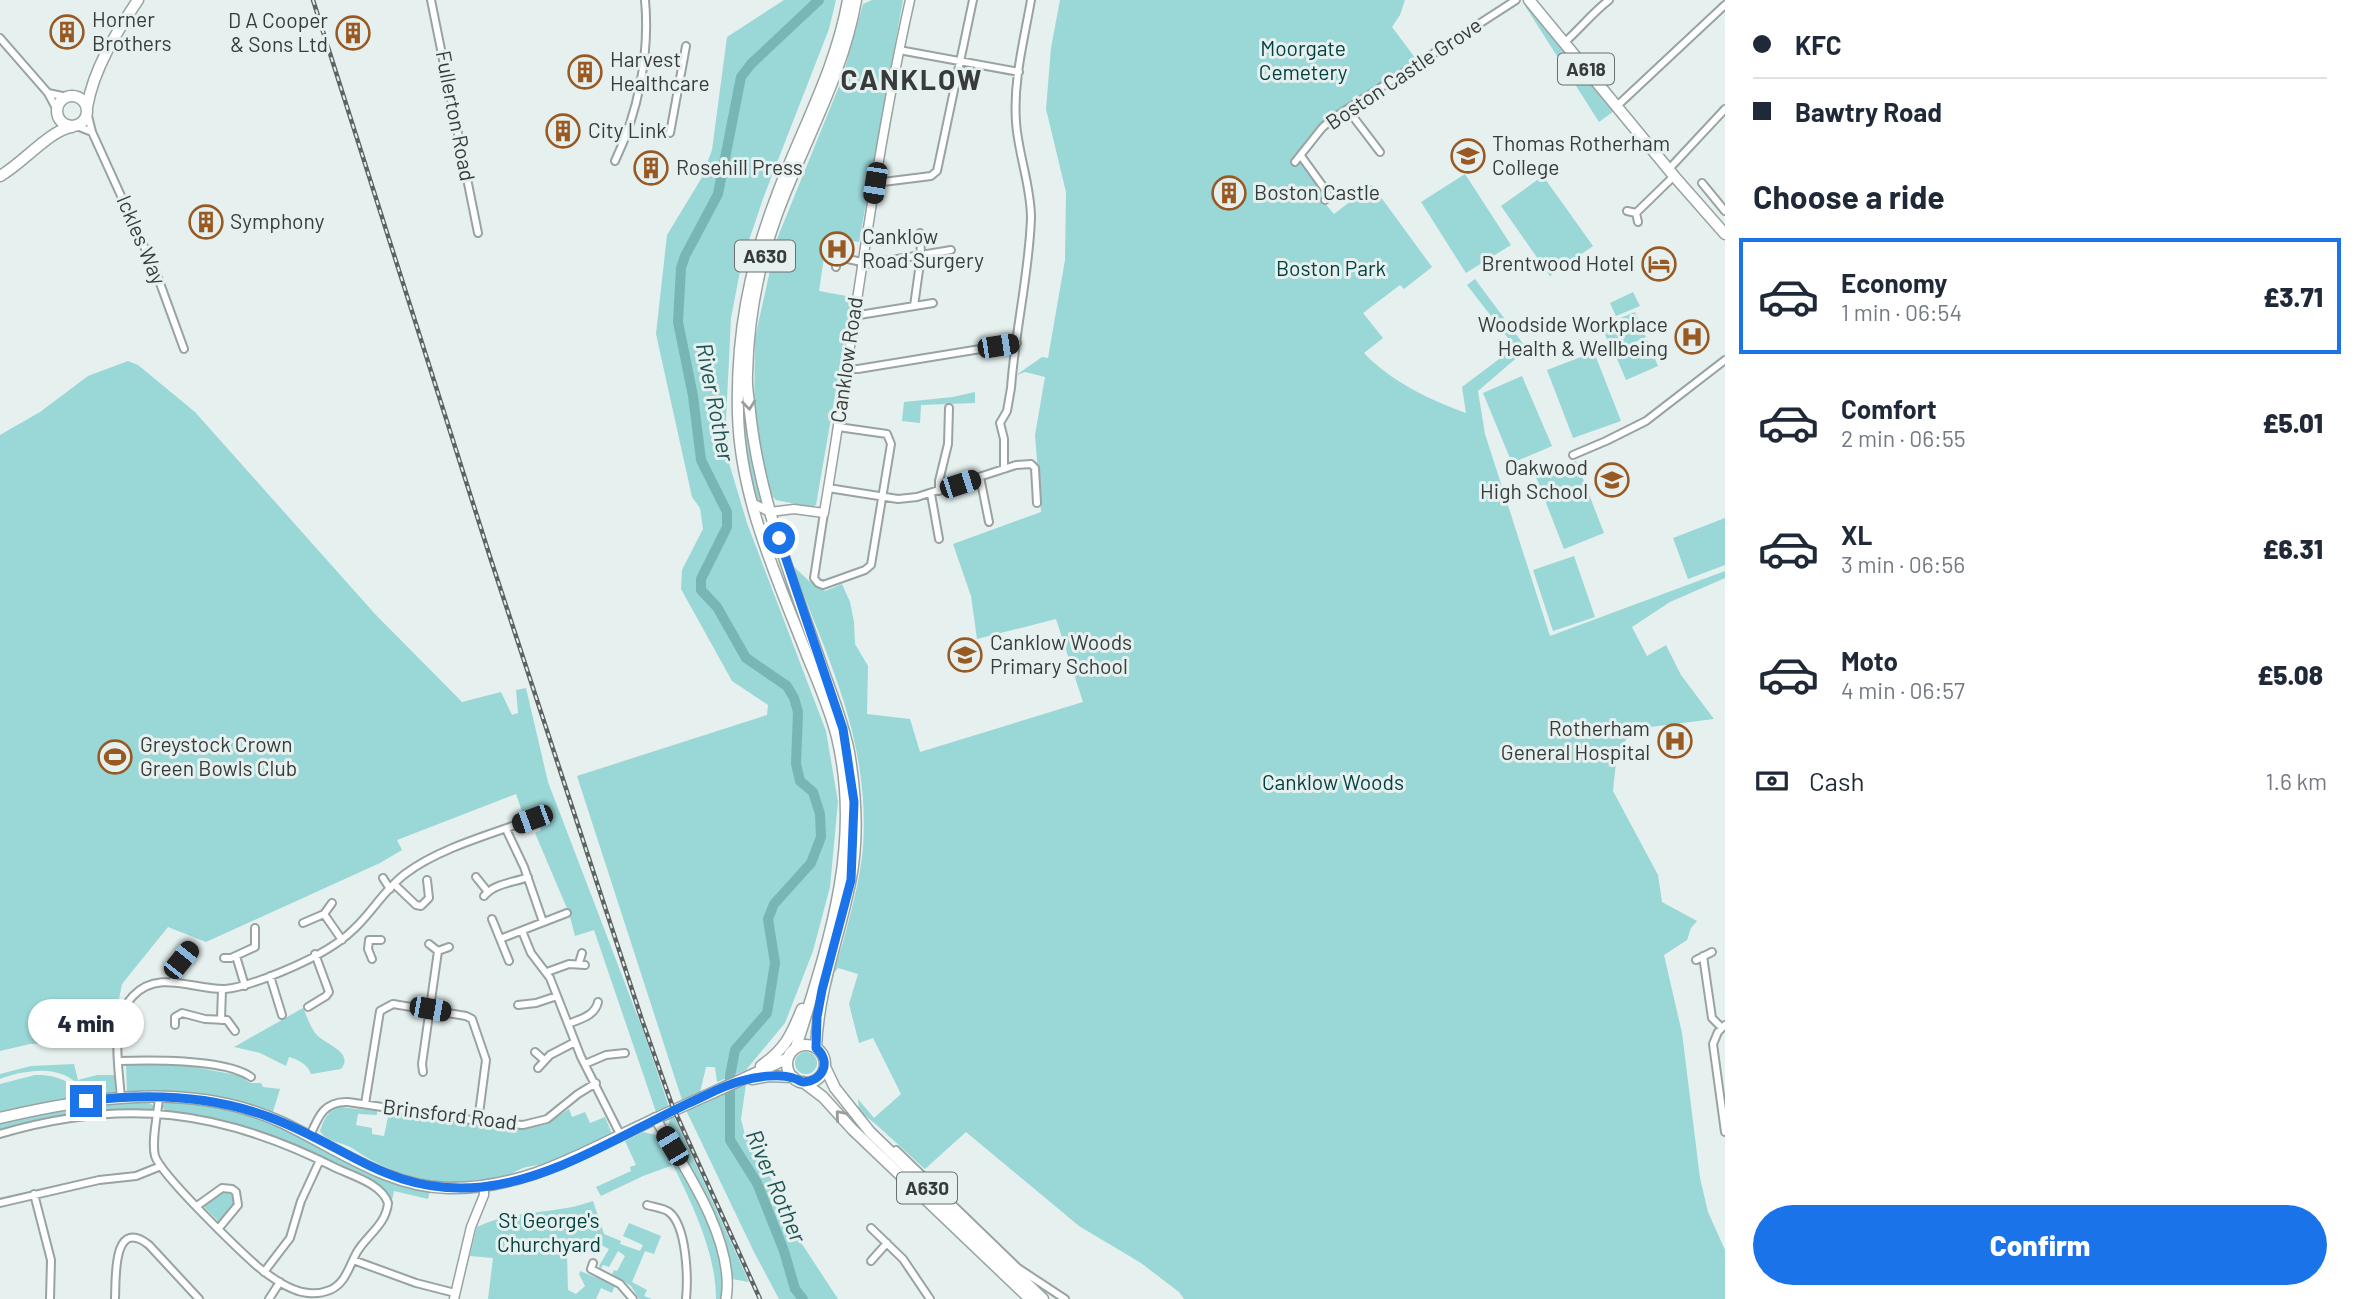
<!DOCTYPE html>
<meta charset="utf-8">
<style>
body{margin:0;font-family:Barlow,sans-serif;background:#f6f6f7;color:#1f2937;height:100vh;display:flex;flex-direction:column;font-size:26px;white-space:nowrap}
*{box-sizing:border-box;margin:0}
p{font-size:23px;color:#747a83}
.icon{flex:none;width:38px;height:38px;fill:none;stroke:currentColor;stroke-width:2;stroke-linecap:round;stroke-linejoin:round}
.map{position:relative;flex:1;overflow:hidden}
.drawer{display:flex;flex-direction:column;background:#fff;width:630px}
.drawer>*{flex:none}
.hud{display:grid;align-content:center;height:154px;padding:0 28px;background:#fff}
.end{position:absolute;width:32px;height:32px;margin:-16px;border:9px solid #1a73e8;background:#fff;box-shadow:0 0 0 4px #fff}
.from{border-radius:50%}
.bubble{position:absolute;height:49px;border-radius:24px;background:#fff;box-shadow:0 2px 5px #0004;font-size:23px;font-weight:800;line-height:49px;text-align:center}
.car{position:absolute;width:21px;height:42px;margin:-21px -10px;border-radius:9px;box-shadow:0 0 5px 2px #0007;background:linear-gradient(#222 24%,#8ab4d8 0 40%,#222 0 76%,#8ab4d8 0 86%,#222 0)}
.hud b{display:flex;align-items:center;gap:24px;height:66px;font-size:26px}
.hud b+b{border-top:2px solid #e0e1e3}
.hud i{width:18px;height:18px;background:#1f2937}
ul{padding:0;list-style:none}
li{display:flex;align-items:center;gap:21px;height:116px;margin:0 14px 10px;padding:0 14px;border:4px solid transparent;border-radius:0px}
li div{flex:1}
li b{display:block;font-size:26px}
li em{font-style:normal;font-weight:800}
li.current{border-color:#1a73e8}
li>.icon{width:63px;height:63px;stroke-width:1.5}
h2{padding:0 28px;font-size:32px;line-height:84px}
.pay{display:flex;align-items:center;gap:18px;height:77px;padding:0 28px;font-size:26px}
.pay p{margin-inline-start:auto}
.button{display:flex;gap:14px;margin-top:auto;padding:14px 28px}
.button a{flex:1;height:80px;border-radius:42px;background:#1a73e8;color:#fff;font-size:28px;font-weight:800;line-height:80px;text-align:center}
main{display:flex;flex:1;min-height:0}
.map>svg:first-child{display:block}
</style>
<main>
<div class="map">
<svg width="1725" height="1299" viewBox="0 0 1725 1299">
<rect width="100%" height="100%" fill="#e5f0ef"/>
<path fill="#9ad7d7" d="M784,0H836L829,29L764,196L742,261L731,318L726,420L729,463L747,523L826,731L838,802L830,887L813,951L785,1023L746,1070L717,1082L715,1067H706L700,1092L682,1100L577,776L767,715L768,705L732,681L681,589L682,570L703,529L700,508L692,497L656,334L667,235L701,179L712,150L727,37Z
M872,0H903L859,242L827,237L819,291L852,297L816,505L811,507L776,500L769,493L754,415L755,338L777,239L842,79L863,4Z
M1060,0H1405L1400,15L1392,27L1416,59L1320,125L1294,160L1302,161L1326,193L1323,201L1334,214L1372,185L1432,267L1404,289L1400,285L1363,313L1383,338L1364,353C1390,381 1430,400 1466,413L1462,387L1515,347L1467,285L1475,279L1527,349L1478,391L1485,434L1550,636L1725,571V578L1670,602L1632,627L1647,656L1666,645L1681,675L1714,719L1634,729L1617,752L1613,791L1658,875L1662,902L1697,921L1691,928L1687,940L1664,955L1682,1033L1700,1178L1708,1212L1725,1250V1299H1184L1179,1292L1141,1263L1079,1226L966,1132L925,1169C903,1150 882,1128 859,1111L858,1099L874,1118L901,1094L873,1038L859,1043L849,1004L858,974L838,968L834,973L831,989C833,972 838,958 843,942C851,912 860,880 863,848C870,740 829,662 792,565L809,581L825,591L842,584L850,602L854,622L855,644L868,666L867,714L910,719L920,752L1083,702L1056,619L977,639L971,596L953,544L1041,512L1035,435L1045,377L1025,372L1015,376L1042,357L1048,358L1065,260L1066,192L1046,109L1051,48Z
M1522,1L1614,111L1599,122Z
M1465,174L1511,245L1466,273L1421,202Z
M1543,176L1593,246L1550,276L1501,206Z
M1633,292L1640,306L1616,316L1610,303Z
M1635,312L1646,337L1613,352L1601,326Z
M1647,340L1658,366L1626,380L1615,354Z
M1594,352L1621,421L1573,438L1547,370Z
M128,361L138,365L195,412L375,614L462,702L501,692L512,715L518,713L516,690L526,688L548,782L644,1033L669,1107L656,1112L594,930L575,936L569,913L535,833L541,830L533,810L527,811L524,817L516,794L397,840L402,850L380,863L206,942L168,927L122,984L112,1034L71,1042L30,1044L0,1051V435L40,412L88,376Z
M743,373L752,455L763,503H761C739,480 742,404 743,373Z
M1522,376L1552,446L1512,463L1483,393Z
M975,392V403L921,405L920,423L902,421L904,402L953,397Z
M1576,461L1604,533L1564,549L1536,477Z
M1725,518V565L1688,579L1673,538Z
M1574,556L1595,617L1553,631L1533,570Z
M303,1008C307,1016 310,1027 316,1034C324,1044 355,1052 341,1069L311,1074C308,1065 298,1059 289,1057L286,1066L260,1053L234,1047Z
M795 1063a11 11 0 1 1 22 0a11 11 0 1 1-22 0Z
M168,1062L199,1066V1068L237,1075V1073L243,1075L245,1080L251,1083H261L263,1087L280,1089L272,1115L127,1093L126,1066L129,1063L167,1064Z
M74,1064L78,1080L97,1075H115V1093L86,1097C71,1063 29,1068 0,1079V1074L31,1066Z
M35,1075C53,1074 75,1081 82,1098L0,1113V1084Z
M746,1084L741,1119L745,1135L780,1194L802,1244L838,1299H779L754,1252L686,1110Z
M186,1101C215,1106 243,1111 270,1122C324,1144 372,1179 430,1191L428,1199L394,1191L392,1200L382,1188L276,1138L217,1120L166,1112L162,1107L165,1102Z
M148,1102L154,1106L153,1110L97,1111L88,1109L85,1112L0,1132V1123L87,1105Z
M339,1107L377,1111V1115L358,1114L356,1125L372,1128V1134L384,1136L388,1117L384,1114V1112L509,1129L545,1125L569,1109L572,1117L585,1112L590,1123L605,1117L612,1134C593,1145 570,1157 549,1163C541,1166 531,1165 523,1168C515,1171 508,1177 499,1179C447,1190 395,1178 352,1148C342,1142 326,1142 320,1131C324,1120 326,1112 339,1107Z
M674,1116L749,1282L732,1279C724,1225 697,1173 667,1129L670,1119Z
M643,1132L656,1135L663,1143C690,1186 731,1246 722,1299H716C716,1253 693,1206 673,1165L643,1176L601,1196L596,1187L631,1171L630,1167L636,1165L625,1141Z
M225,1192L233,1195L236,1202L219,1222L204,1207L217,1195Z
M593,1201L604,1234L621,1241L620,1244L640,1251L643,1245L623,1236L629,1223L661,1236L654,1254L645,1251L632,1282L647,1290L644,1296L652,1299H639L631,1286L612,1274L614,1270L617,1271L625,1256L618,1251L609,1267L603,1265L601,1269L599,1266L609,1249L593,1241L590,1244L588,1252L577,1248L567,1254L568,1290L576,1294L585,1286L579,1274L580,1271L615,1285L612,1293L601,1288L596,1299H488L493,1258L470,1256L477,1227C513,1209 556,1215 593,1201Z"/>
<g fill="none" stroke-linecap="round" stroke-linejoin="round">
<path stroke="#78b5b5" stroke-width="10" d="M803,1299L795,1289L784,1251L757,1183L730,1140V1076L735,1050L767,1013L775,963L768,919L774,904L811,863L821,837L820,814L813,792L800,781L796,764L798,712L794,698L787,686L746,658L717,607L701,590V579L727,527V512L701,460L693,396L678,322L681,268L685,256L718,194L741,77L751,64L819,0"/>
<defs>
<path id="minor" d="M431,0L478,233
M0,38L48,93
M1564,43C1580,29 1592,13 1609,0
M899,50L1019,72
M640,80L678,87
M1618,105L1725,5
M57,110L48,93L67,97
M1348,110L1380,152
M77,126L92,132L87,112
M92,132L157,275L184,349
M670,133L686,46
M1301,156L1327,192L1328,197L1325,200
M615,161C638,113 650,54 645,0
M1295,162L1322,128L1332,119L1516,0
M1669,169L1725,109
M875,183L931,176L937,171L973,0
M1702,183L1725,211
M1627,211L1636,213L1638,222
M1636,213L1674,176
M861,265L951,250
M836,267L838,257L862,262
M914,306L921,256L920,233
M853,316L933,303
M847,369H858L1017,343
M1573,455L1606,441L1646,421L1725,360
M1004,469V439L1000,423L1007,411L1011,388C1015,331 1029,275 1031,218C1031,185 1018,154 1016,122C1013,81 1024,40 1031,0
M980,477L989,522
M828,488L898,499L917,497L1016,465L1031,464L1035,468L1037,503
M939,491V481L948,444L949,408
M931,494L939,539
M824,513L814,578L818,583L823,585L865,570L871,565L891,444L887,434L838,427
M506,829L524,867L543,922
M476,877L488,892
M383,878L390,889
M394,884L416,905L421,906L429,898L427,880
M484,896C495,883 513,883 528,877
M324,914L342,940
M492,919L509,961
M303,923L324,914L332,903
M522,931L531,953L550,978L581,1057L621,1136
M500,939L567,913
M429,944L438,951L449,947
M236,956L245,986
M1703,956L1712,1018L1722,1028
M224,958H231L255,947V928
M372,959L368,949L369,940H381
M1696,960L1712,952
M579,963L582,953
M547,972L569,964L585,965
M270,976L282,1015
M173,981L177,965L191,947
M518,1005L536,1003L557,996
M308,1007L326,996L329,992L315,954
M221,1020L222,989
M568,1024C580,1019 595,1016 598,1002
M175,1025V1017L182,1013L205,1019L227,1020L235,1031
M1725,1025L1718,1032L1713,1044L1725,1132
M535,1052L544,1060
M119,1061C151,1060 225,1059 251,1077
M585,1064L606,1055L625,1053
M538,1068L550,1055L575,1042
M423,1072L422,1064L438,951
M121,1099C119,1067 109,1021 133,996C159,969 193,990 225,989C239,988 252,983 266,978C295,967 332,951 354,929C372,912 385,889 405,874C439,848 492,834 532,819
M365,1104L380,1011L393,1004L466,1016L472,1019L486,1060L478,1121
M0,1134C124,1097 222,1110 336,1168C353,1176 382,1184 388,1203C386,1225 367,1235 357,1252C349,1266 346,1283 330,1290C318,1295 304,1294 293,1289C280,1284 268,1275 257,1266C239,1250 161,1175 155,1156C151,1141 158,1113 159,1097
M310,1136C318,1117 324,1101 348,1102L478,1121L523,1125L547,1119L578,1094L596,1083
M896,1150L1018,1268L1065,1299
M34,1194L51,1260L50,1299
M0,1203L99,1180L136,1176L161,1166
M647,1205C654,1207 664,1208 669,1212C687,1226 688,1278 686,1299
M197,1206L222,1188L232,1189L236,1192L238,1205L219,1228
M871,1228L903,1259L930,1299
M353,1260L416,1283L455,1293
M871,1261L887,1243
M593,1263L591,1269L620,1284L633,1299
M264,1272L290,1238L301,1201L320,1160
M115,1299C116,1280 112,1216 149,1245L199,1299
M269,1299L280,1282"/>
<path id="tertiary" d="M752,503L770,512L794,509L824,513C853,342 872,170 910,0
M454,1299L471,1227L484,1195V1186"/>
<path id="secondary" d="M655,1118C684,1166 736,1242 726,1299"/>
<path id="primary" d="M1529,0L1674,176L1725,234
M57 111a15 15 0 1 1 30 0a15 15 0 1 1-30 0Z
M87,107C94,68 116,33 138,0
M0,176C22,164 51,129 72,127
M787 1064a19 19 0 1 1 38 0a19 19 0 1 1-38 0Z
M796,1047C828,945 863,845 837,737C830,709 818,682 807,655C777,578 740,498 738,414C736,336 749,268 777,195C801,130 836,69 848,0
M816,1048C818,990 839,938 850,883C859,841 856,794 849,752C843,722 831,693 821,664C793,582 759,499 750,412C749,400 746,387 747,374C748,320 758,266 777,214C803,143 843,76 856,0
M761,1066C785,1049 791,1036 802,1009
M825,1067L835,1088L870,1132L1043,1299
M752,1079L769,1076L793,1077
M803,1082L823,1097L852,1129L1030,1299
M0,1118C92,1096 193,1082 281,1122C335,1147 387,1187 448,1188C529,1189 586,1150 657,1118C700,1098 744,1079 788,1058"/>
</defs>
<use href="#minor" stroke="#98a3a2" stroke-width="10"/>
<use href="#tertiary" stroke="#98a3a2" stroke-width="11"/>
<use href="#secondary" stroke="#98a3a2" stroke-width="12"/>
<use href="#primary" stroke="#98a3a2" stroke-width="13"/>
<use href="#minor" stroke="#fff" stroke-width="6"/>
<use href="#tertiary" stroke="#fff" stroke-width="8"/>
<use href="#secondary" stroke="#fff" stroke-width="9"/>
<use href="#primary" stroke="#fff" stroke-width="10"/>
<defs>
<path id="rail" d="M313,0L491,560L642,1020L672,1105L760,1299"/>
</defs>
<use href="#rail" stroke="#5d6262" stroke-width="4.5"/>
<use href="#rail" stroke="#e5f0ef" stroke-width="2" stroke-dasharray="5" stroke-linecap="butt"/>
</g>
<defs><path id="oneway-chevron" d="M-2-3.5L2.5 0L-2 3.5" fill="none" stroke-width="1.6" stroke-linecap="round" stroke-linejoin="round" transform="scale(1.75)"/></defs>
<g stroke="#9b9d9d">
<use href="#oneway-chevron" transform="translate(749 405) rotate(84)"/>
<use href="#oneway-chevron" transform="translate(840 1115) rotate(-131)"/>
</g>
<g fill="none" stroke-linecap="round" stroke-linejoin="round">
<path stroke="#1a73e8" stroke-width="9" d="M86,1101C148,1093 210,1095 269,1117C348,1146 390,1196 482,1187C555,1179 621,1135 687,1104C705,1096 722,1086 741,1081C755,1077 779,1073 793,1078C797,1079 799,1081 803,1082C823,1081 832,1062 816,1048L817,1017L822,990L851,880L854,802L843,729L779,538"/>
</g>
<defs>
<symbol id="building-ring" viewBox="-11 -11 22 22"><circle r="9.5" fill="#e5f0ef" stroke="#995923" stroke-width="1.5"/><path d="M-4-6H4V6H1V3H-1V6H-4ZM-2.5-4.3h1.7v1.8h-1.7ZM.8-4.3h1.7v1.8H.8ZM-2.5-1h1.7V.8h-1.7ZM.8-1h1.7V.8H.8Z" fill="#995923"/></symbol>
<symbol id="university-ring" viewBox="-11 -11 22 22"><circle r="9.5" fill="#e5f0ef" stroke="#995923" stroke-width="1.5"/><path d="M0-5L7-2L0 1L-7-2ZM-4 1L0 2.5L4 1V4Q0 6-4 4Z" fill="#995923"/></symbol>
<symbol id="hospital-ring" viewBox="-11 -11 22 22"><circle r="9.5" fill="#e5f0ef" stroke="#995923" stroke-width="1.5"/><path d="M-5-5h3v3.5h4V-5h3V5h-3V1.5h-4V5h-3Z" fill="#995923"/></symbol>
<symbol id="hotel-ring" viewBox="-11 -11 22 22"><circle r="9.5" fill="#e5f0ef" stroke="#995923" stroke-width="1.5"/><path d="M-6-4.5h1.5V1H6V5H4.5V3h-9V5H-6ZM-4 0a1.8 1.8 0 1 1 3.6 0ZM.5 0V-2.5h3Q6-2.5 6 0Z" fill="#995923"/></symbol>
<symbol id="school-ring" viewBox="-11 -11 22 22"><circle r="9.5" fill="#e5f0ef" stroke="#995923" stroke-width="1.5"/><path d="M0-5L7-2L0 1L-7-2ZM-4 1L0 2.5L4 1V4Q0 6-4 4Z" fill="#995923"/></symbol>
<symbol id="stadium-ring" viewBox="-11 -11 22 22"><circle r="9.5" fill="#e5f0ef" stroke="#995923" stroke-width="1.5"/><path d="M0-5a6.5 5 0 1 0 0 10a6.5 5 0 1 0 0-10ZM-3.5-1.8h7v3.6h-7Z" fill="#995923"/></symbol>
</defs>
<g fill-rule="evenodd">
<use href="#building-ring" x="48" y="13" width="38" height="38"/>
<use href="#building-ring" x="334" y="14" width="38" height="38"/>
<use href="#building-ring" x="566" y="53" width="38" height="38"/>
<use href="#building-ring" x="544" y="112" width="38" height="38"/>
<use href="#university-ring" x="1449" y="137" width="38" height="38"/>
<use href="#building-ring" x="632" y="149" width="38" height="38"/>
<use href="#building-ring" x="1210" y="174" width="38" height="38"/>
<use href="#building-ring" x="187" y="203" width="38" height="38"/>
<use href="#hospital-ring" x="818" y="230" width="38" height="38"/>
<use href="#hotel-ring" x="1640" y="245" width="38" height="38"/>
<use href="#hospital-ring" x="1673" y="318" width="38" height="38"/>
<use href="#school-ring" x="1593" y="461" width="38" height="38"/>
<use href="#school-ring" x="946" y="636" width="38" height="38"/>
<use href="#hospital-ring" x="1656" y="722" width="38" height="38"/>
<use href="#stadium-ring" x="96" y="738" width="38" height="38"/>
</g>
<g text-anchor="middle" stroke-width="6" stroke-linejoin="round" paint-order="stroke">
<g fill="#e5f0ef" stroke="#6b7171" stroke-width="2">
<rect x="1558" y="53.5" width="56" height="31" rx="5"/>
<rect x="735" y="240.5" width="60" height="31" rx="5"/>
<rect x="897" y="1172.5" width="60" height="31" rx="5"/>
</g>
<g font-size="19" font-weight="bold" fill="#373b3b">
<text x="1586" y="76">A618</text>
<text x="765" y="263">A630</text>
<text x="927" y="1195">A630</text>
</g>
<g font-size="21" fill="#373b3b" stroke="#e5f0ef" text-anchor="start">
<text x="92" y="27">Horner<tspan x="92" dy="24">Brothers</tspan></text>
<text x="328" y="28" text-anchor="end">D A Cooper<tspan x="328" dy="24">&amp; Sons Ltd</tspan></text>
<text x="610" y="67">Harvest<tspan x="610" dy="24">Healthcare</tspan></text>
<text x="588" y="138">City Link</text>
<text x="1492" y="151">Thomas Rotherham<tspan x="1492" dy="24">College</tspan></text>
<text x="676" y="175">Rosehill Press</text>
<text x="1254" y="200">Boston Castle</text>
<text x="230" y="229">Symphony</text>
<text x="862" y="244">Canklow<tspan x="862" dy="24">Road Surgery</tspan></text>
<text x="1634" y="271" text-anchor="end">Brentwood Hotel</text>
<text x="1668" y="332" text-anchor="end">Woodside Workplace<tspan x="1668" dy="24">Health &amp; Wellbeing</tspan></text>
<text x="1588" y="475" text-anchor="end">Oakwood<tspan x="1588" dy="24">High School</tspan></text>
<text x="990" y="650">Canklow Woods<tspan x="990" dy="24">Primary School</tspan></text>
<text x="1650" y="736" text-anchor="end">Rotherham<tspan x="1650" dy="24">General Hospital</tspan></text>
<text x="140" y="752">Greystock Crown<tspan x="140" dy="24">Green Bowls Club</tspan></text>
</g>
<g font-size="21" fill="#034040" stroke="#e5f0ef">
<text x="1303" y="56">Moorgate<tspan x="1303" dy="24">Cemetery</tspan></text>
<text x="1331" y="276">Boston Park</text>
<text x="1333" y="790">Canklow Woods</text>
<text x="549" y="1228">St George's<tspan x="549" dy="24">Churchyard</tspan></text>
</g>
<g font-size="21" fill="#373b3b" stroke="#e5f0ef">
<text transform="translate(1404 74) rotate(-34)" y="7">Boston Castle Grove</text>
<text transform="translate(455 116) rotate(79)" y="7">Fullerton Road</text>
<text transform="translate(141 240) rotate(67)" y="7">Ickles Way</text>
<text transform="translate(847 360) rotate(-82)" y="7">Canklow Road</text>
<text transform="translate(450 1115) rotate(7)" y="7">Brinsford Road</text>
</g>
<g font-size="23" font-style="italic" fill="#1e5454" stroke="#e5f0ef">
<text transform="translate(715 402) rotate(79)" y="8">River Rother</text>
<text transform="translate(776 1186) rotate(67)" y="8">River Rother</text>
</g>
<g font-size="28" font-weight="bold" letter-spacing="2" fill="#373b3b" stroke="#e5f0ef">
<text x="912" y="90">CANKLOW</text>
</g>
</g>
</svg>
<i class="end from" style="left:779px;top:538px"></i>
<i class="end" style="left:86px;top:1101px"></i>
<div class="bubble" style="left:28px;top:999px;width:116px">4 min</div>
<i class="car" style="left:875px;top:183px;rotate:189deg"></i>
<i class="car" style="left:998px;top:346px;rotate:81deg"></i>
<i class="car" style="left:960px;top:484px;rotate:72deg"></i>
<i class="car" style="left:532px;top:819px;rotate:250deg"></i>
<i class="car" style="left:181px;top:960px;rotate:39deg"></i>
<i class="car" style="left:430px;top:1009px;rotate:100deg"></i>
<i class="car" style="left:672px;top:1146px;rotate:329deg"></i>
</div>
<section class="drawer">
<div class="hud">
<b><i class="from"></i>KFC</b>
<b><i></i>Bawtry Road</b>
</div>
<h2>Choose a ride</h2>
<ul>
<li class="current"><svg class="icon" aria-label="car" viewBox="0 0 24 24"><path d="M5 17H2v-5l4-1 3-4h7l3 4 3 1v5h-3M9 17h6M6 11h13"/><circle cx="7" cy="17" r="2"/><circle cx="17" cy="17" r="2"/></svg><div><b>Economy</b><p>1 min · 06:54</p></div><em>£3.71</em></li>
<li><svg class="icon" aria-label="car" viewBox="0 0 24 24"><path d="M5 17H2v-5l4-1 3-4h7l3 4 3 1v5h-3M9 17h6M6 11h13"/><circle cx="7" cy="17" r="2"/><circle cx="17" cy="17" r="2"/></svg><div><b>Comfort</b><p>2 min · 06:55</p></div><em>£5.01</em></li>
<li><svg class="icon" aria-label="car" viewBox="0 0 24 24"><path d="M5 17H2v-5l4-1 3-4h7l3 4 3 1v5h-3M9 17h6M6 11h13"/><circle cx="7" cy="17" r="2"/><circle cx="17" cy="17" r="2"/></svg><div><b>XL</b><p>3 min · 06:56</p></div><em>£6.31</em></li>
<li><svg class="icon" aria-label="car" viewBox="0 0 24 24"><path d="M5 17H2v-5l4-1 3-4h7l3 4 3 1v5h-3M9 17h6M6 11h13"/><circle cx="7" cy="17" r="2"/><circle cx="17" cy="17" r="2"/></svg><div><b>Moto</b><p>4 min · 06:57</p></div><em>£5.08</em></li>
</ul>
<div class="pay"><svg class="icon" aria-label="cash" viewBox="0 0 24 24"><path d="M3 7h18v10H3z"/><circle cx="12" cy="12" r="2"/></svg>Cash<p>1.6 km</p></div>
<div class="button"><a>Confirm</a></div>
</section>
</main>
